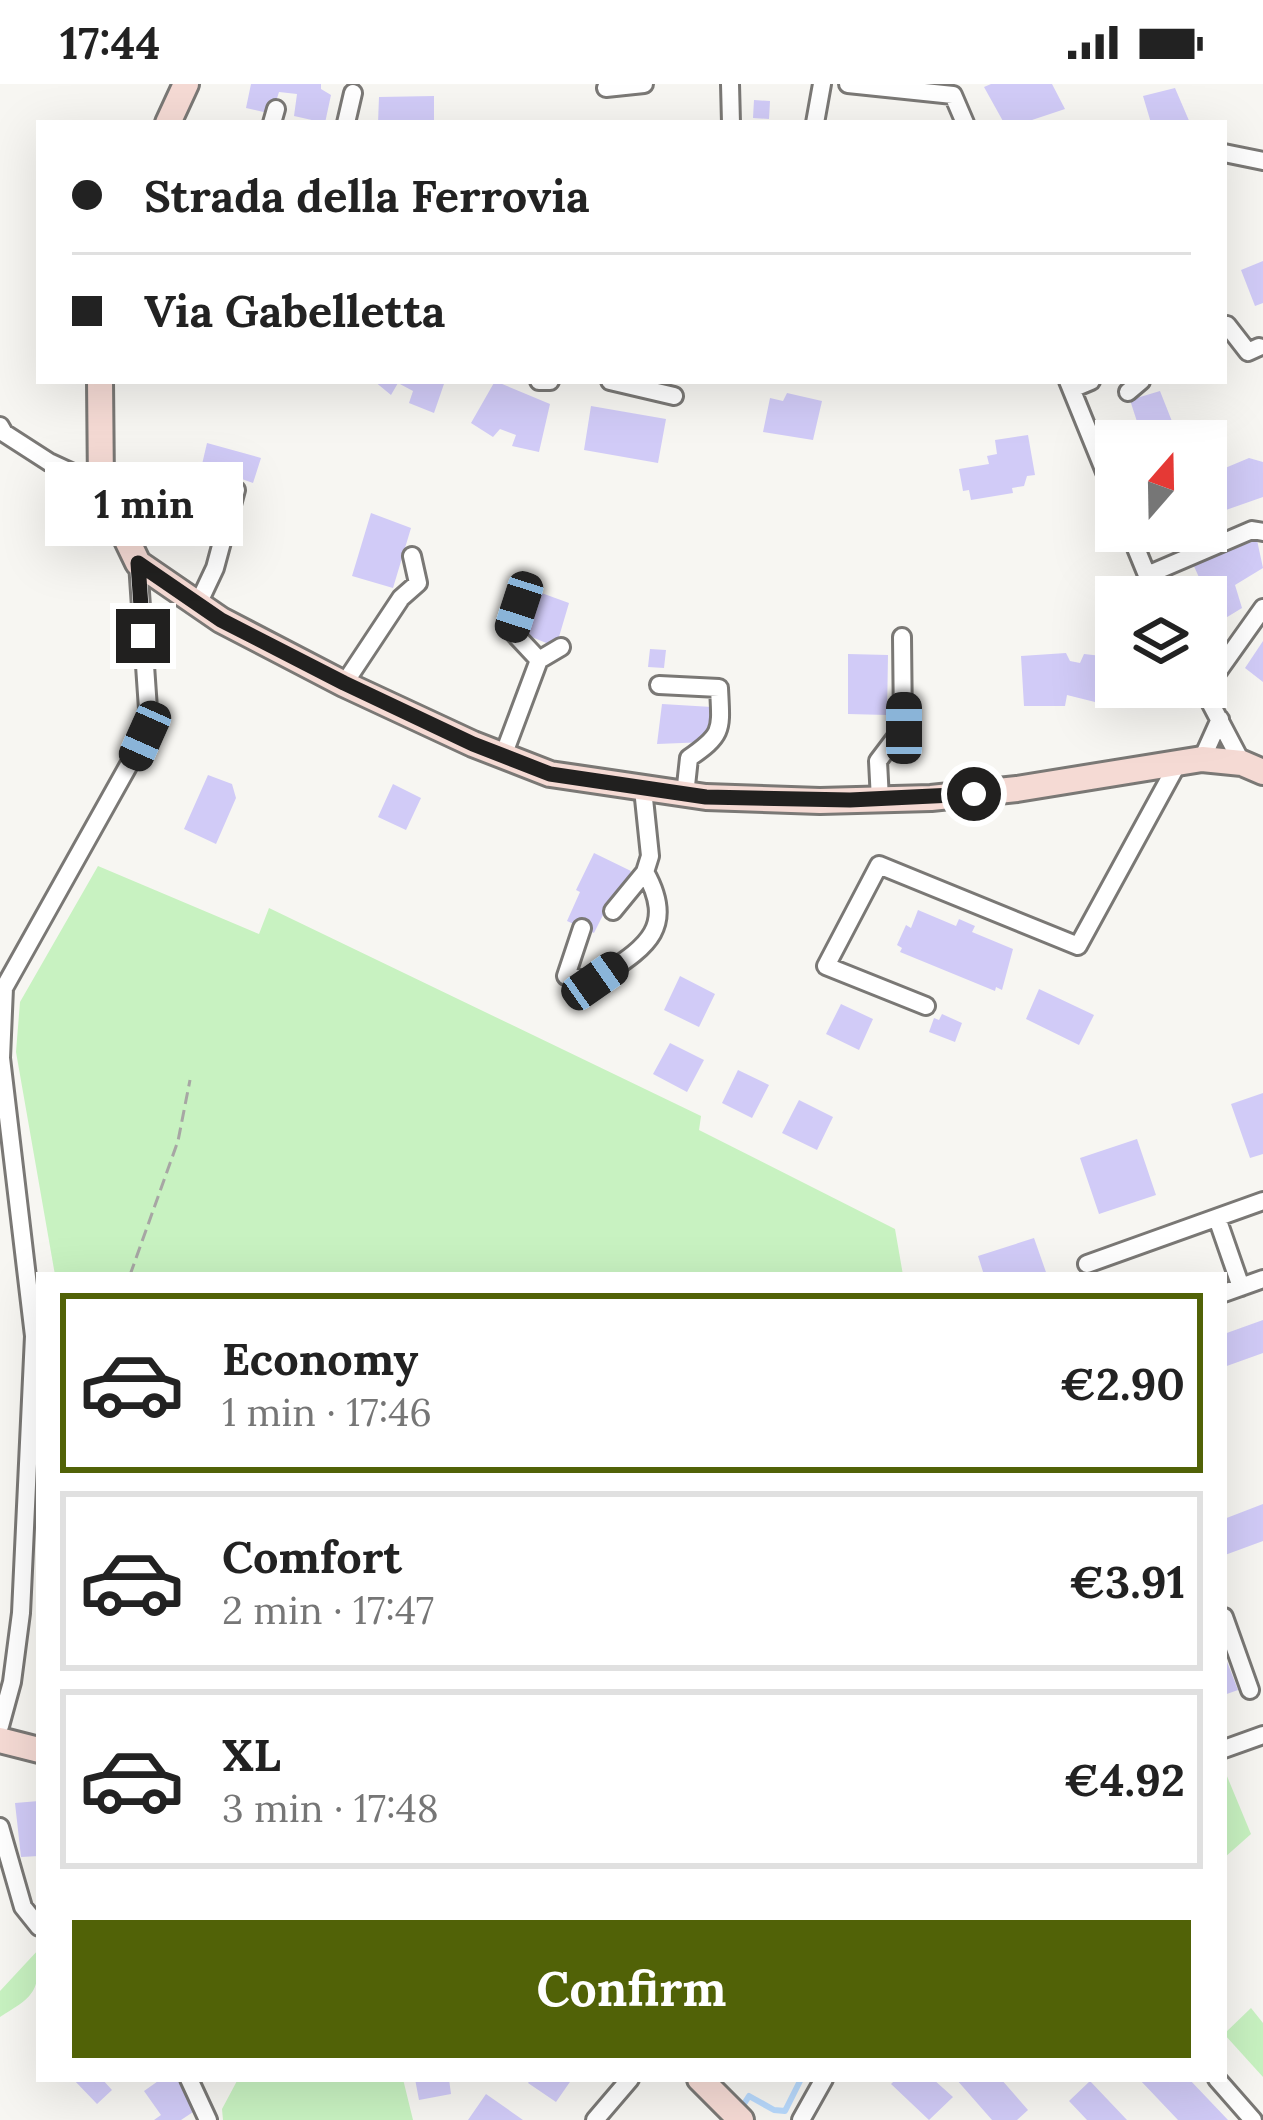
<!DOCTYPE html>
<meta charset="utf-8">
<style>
body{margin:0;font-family:Lora,serif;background:#f2f2f2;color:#222;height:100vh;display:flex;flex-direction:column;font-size:45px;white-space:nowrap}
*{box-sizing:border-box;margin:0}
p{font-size:39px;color:#767676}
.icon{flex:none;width:66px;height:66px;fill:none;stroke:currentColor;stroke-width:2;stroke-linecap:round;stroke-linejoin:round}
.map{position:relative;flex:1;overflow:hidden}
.panel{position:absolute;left:36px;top:1188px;width:1191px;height:810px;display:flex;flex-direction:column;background:#fff;border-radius:0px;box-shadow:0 12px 48px #0002}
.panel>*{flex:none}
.guide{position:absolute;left:36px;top:36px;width:1191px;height:264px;border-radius:0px;box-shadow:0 12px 48px #0002;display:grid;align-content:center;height:264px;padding:0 36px;background:#fff}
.needle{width:78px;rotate:20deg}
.tools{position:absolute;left:1095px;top:336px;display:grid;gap:24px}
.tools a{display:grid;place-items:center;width:132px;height:132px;border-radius:0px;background:#fff;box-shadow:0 12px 48px #0002;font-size:60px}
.end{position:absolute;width:54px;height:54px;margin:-27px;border:15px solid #21201f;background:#fff;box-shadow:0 0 0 6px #fff}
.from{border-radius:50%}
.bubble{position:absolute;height:84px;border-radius:0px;background:#fff;box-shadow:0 12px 48px #0002;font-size:39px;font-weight:700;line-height:84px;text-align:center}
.car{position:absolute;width:36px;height:72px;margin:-36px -18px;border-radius:15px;box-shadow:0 0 9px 3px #0007;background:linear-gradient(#222 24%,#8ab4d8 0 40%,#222 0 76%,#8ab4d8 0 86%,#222 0)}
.guide b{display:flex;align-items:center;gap:42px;height:114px;font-size:45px}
.guide b+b{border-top:3px solid #e0e0e0}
.guide i{width:30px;height:30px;background:#222}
ul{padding:21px 0 0;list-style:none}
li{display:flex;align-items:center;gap:36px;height:180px;margin:0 24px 18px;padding:0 12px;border:6px solid #e0e0e0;border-radius:0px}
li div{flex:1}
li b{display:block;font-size:45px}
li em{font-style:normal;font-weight:700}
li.current{border-color:#516207}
li>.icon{width:108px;height:108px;stroke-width:1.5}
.action{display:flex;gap:24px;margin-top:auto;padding:24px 36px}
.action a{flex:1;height:138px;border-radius:0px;background:#516207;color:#fff;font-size:48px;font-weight:700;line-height:138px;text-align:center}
.status{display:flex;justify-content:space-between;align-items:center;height:84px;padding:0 60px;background:#fff;direction:ltr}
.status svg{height:33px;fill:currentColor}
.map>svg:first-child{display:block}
</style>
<div class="status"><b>17:44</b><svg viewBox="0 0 49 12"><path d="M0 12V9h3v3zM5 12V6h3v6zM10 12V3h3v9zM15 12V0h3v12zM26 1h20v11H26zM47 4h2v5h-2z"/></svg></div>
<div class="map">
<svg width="1263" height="2036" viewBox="0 0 1263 2036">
<rect width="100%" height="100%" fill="#f7f6f2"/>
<path fill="#c8f2c1" d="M98,782L259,850L269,824L701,1032L699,1046L895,1145L903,1191H55L16,968L20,918Z
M1224,1685L1251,1750L1224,1774Z
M39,1865C39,1908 36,1911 0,1933V1907Z
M1251,1924L1263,1939V1993L1224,1950Z
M238,1995H403L413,2036H223L222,2025Z"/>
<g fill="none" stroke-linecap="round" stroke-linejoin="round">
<path stroke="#b8d9fc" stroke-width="6" d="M742,2023L749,2012L774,2026L785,2027L801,1995"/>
</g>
<path fill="#d1cbf7" d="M251,0H321V5L331,11L325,39L294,32L297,10L279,8L272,30L246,24Z
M991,0H1052L1065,25L1023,39H1004L984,3Z
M1175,4L1190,39H1151L1143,12Z
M434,12V39H378L379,13Z
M754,16L770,17L769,35L753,34Z
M1263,177V219L1255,222L1241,186Z
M374,297H445L434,329L409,319L413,307L398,299L391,311Z
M495,297L550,320L539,368L512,362L516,351L500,345L493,353L471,339Z
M1160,307L1175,345L1142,353L1130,316Z
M787,309L822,317L813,356L763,348L770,314L783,317Z
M591,322L666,335L658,379L584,366Z
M1028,351L1035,391L1027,392L1024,402L1012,404L1013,409L971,416L969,406L963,407L959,385L989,380L987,372L997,370L995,356Z
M207,359L261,374L253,399L239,394L237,400L200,389Z
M1249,374L1263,378V413L1206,433V392Z
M371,429L411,444L393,504L352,492Z
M1257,456L1263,484L1235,501L1242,524L1219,538L1193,480Z
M536,507L569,519L556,563L522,549Z
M1263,557V598L1245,584Z
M650,565L666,566L664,584L648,583Z
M1066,569L1070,577L1080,579L1084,570L1111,573L1103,620L1067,611L1065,622H1024L1021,572Z
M848,570L888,571L887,631L848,630Z
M662,620L712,623L707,658L657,660Z
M208,691L232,700L236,714L216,760L184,745Z
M393,700L421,714L406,746L378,733Z
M594,769L631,787L613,827L607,823L594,849L567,837L580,808L576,806Z
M918,826L956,842L959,835L975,842L972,848L1013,865L1002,906L996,903L995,907L900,868L902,864L897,861L906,841L911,844Z
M680,892L715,910L699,943L664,926Z
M1039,905L1094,931L1079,961L1026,935Z
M841,920L873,935L859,966L826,950Z
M942,930L962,939L955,958L929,948L934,934L939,936Z
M670,959L704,976L687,1008L653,990Z
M738,986L769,1001L752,1034L722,1019Z
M1263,1009V1070L1250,1074L1231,1020Z
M799,1016L833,1033L817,1066L782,1049Z
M1137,1055L1156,1111L1099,1130L1080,1074Z
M1034,1154L1047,1191H984L978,1172Z
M1263,1236V1269L1224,1283V1250Z
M1263,1420V1457L1225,1471L1224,1435Z
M1224,1570L1238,1606L1224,1611Z
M39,1717V1772L21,1773L15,1719Z
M73,1995H102L112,2006L97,2020Z
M161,1995H179L196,2026L181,2036H154L161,2031L144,2007Z
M415,1995H449L451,2010L419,2016Z
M531,1995H572L556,2018L528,1999Z
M896,1995H933L953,2013L929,2036L891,2000Z
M956,1995H1001L1028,2026L1017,2036H992Z
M1139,1995H1189L1228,2036H1178Z
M1090,1997L1127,2036H1087L1069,2017Z
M486,2010L523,2036H468Z"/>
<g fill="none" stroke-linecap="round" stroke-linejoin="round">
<defs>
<path id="street" d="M730,0L731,39
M848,0L953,11L965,39
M606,4L644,0
M272,39L276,25
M346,39L353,9
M815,39L822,0
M1224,69L1263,77
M1224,243L1227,241L1248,268L1259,263
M539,297H550
M610,297L674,312
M1068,297L1116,415
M1072,305L1091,297
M1128,308L1141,297
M0,342L4,349L49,378L101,402
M1129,447L1156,513
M1147,491L1252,446L1263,448
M198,520L215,484L236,406
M539,576L561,563
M344,600L401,514L418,499L412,472
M659,601L719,604C721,646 724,650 689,674L685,711
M1202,603L1242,679
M1204,607L1263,524
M503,672L539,576L511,546L519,523
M1202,675L1220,635
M880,716L878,677L903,644L902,553
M613,827L645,788
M582,844L566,892L595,897C640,866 679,848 645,788L650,772L643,705
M926,922L826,882L879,781L1078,862L1178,679
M1217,1134L1241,1203
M1087,1180L1263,1117
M1224,1209L1263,1195
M1224,1533L1250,1606
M0,1642L12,1598L21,1529L34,1252L1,974L4,904L145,652L148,625L138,479
M1224,1665L1263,1651
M0,1743L23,1823L39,1843
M189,1995L208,2036
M1217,1995L1253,2036
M595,2036L630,1995
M801,2036L824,1995"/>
<path id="secondary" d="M168,39L186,0
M100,297L101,402L138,479L221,536L344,600L473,660L550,690L706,713L820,717L931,714L1017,705L1202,675L1242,679L1263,688
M0,1656L39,1666
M700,1995L741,2036"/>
</defs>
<use href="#street" stroke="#7a7875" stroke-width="22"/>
<use href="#secondary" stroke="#7a7875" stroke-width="30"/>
<path stroke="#a7a6a4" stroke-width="3" stroke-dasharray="12 6" stroke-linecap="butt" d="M130,1191L178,1057L190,996"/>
<use href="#street" stroke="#fff" stroke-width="16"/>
<use href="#secondary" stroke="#f5dad4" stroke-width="24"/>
</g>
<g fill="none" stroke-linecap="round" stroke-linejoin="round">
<path stroke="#21201f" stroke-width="15" d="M143,552L138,479L221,536L344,599L473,660L550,690L706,713L850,716L974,710"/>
</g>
</svg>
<div class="tools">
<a><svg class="needle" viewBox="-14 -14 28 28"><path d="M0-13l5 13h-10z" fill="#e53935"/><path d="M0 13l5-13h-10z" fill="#767676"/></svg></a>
<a><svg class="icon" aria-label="layers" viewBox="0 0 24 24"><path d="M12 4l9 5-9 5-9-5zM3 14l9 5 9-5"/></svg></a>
</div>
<i class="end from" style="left:974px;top:710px"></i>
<i class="end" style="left:143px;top:552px"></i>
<div class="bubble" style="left:45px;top:378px;width:198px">1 min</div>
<i class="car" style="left:519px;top:523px;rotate:198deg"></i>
<i class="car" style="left:904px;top:644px;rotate:0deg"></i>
<i class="car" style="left:145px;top:652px;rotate:204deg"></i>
<i class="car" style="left:595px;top:897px;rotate:55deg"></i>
<div class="guide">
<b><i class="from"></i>Strada della Ferrovia</b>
<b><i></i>Via Gabelletta</b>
</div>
<section class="panel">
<ul>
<li class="current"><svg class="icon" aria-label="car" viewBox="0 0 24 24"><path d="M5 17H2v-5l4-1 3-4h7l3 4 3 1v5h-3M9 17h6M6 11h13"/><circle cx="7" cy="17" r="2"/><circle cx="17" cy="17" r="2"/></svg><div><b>Economy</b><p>1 min · 17:46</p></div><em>€2.90</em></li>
<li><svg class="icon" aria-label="car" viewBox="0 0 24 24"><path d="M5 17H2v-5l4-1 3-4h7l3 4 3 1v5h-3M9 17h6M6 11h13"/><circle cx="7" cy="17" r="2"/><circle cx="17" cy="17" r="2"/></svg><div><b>Comfort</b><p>2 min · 17:47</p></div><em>€3.91</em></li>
<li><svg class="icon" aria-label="car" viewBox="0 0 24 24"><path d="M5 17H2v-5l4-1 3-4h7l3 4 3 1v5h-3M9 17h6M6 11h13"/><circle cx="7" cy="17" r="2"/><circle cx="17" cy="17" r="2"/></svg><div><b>XL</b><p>3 min · 17:48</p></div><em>€4.92</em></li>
</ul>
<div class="action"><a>Confirm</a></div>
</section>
</div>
